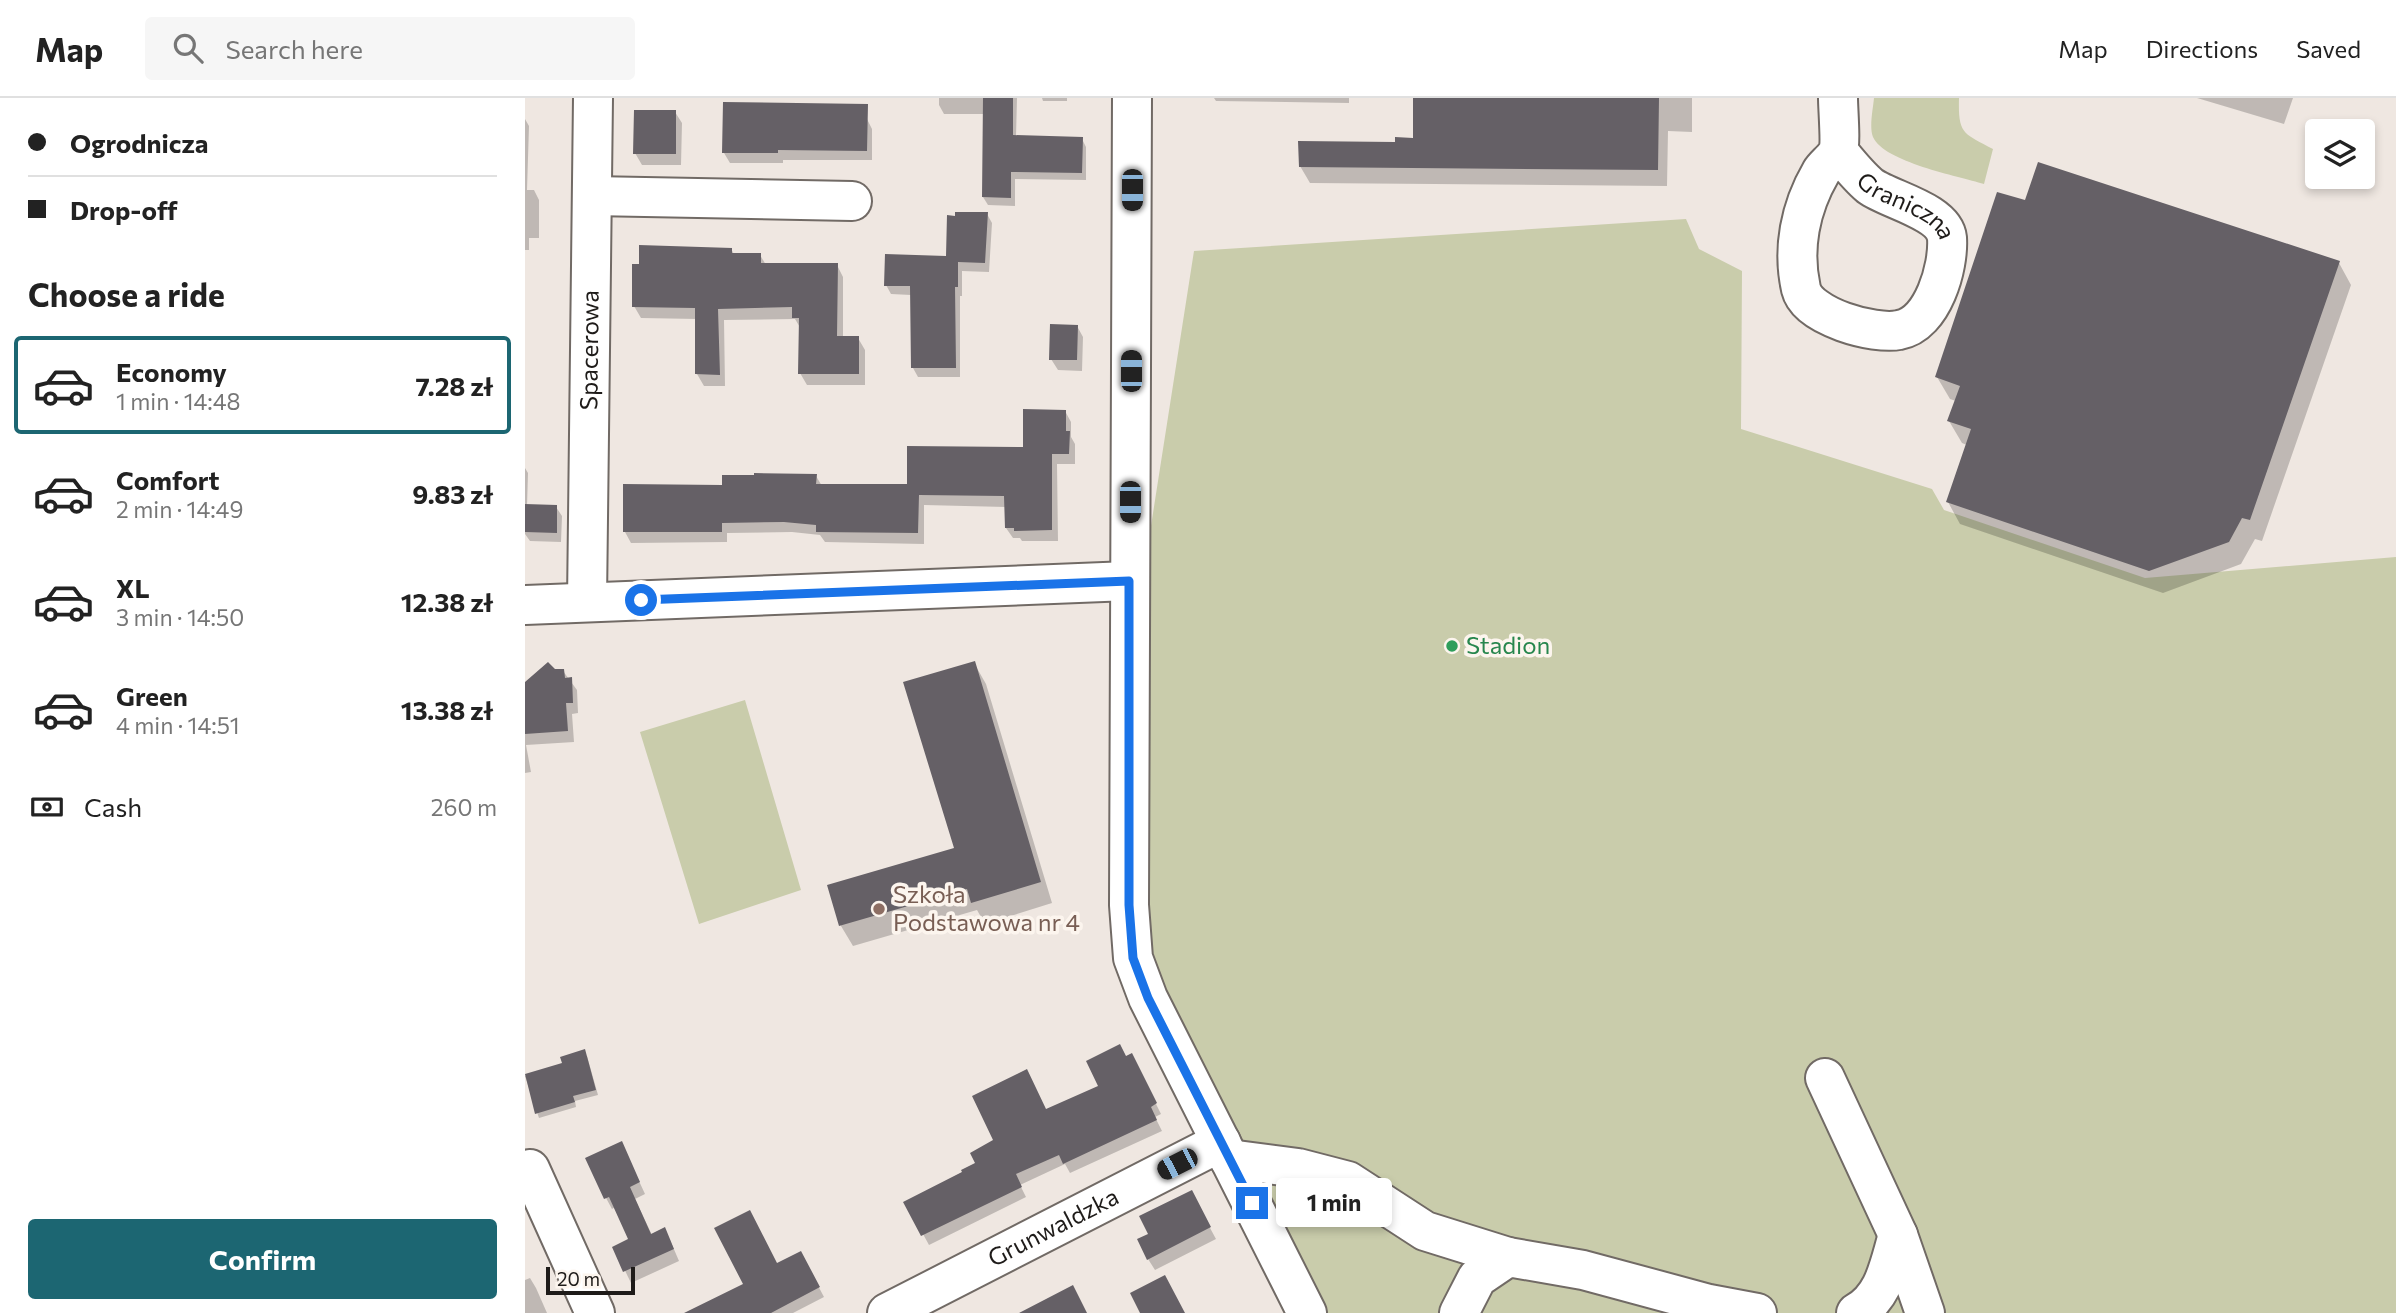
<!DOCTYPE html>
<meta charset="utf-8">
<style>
body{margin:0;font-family:Commissioner,sans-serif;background:#f6f6f6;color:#222;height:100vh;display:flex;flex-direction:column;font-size:26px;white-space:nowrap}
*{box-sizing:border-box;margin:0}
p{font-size:23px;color:#767676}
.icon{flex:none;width:38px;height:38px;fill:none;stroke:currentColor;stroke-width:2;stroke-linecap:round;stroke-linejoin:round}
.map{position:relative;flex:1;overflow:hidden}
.side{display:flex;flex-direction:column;background:#fff;width:525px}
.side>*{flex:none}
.banner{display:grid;align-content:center;height:154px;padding:0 28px;background:#fff}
.controls{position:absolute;left:1780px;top:21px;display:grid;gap:14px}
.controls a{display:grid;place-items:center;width:70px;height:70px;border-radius:7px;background:#fff;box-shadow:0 4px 10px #0003;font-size:35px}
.scale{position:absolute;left:21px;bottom:18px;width:89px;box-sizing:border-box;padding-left:7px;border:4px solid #1e1b19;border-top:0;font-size:19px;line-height:24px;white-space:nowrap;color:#1e1b19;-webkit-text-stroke:5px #fcf5ee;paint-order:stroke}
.end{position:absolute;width:32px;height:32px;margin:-16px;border:9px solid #1a73e8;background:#fff;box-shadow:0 0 0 4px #fff}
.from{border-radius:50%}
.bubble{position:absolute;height:49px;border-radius:7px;background:#fff;box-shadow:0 4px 10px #0003;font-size:23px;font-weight:700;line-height:49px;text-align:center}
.car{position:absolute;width:21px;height:42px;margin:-21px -10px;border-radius:9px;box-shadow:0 0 5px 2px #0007;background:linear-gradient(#222 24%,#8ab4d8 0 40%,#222 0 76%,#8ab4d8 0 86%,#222 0)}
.banner b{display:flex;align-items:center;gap:24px;height:66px;font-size:26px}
.banner b+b{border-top:2px solid #e0e0e0}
.banner i{width:18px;height:18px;background:#222}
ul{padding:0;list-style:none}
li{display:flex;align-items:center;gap:21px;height:98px;margin:0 14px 10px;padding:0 14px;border:4px solid transparent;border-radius:7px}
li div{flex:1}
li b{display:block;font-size:26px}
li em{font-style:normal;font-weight:700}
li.on{border-color:#1c6672}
li>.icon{width:63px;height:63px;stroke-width:1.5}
h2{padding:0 28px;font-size:32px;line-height:84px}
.pay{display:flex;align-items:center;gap:18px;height:77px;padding:0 28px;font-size:26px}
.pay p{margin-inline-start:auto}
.button{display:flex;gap:14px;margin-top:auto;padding:14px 28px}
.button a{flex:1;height:80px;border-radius:7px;background:#1c6672;color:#fff;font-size:28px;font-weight:700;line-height:80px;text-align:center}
header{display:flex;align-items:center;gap:42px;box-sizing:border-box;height:98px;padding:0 35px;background:#fff;border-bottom:2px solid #e0e0e0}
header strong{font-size:33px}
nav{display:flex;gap:38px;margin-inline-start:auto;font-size:24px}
.search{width:490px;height:63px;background:#f6f6f6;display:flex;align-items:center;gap:18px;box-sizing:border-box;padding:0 24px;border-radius:7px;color:#767676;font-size:26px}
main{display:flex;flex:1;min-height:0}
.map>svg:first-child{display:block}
</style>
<header>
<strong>Map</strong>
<div class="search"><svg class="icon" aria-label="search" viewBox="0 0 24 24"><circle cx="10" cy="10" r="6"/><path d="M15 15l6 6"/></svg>Search here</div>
<nav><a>Map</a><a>Directions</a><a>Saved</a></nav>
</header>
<main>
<section class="side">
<div class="banner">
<b><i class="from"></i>Ogrodnicza</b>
<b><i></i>Drop-off</b>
</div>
<h2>Choose a ride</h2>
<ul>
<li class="on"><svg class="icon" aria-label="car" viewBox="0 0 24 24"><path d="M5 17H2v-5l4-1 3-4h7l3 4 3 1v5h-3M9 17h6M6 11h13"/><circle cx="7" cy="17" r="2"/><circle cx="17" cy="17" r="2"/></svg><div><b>Economy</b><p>1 min · 14:48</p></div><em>7.28 zł</em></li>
<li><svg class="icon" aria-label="car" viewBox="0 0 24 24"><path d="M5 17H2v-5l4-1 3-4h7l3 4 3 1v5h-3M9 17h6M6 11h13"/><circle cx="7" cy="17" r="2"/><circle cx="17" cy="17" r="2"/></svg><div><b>Comfort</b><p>2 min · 14:49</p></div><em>9.83 zł</em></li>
<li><svg class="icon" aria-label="car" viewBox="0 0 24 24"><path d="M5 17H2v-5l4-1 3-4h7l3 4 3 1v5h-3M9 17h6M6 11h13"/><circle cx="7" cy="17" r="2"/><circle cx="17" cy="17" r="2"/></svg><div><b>XL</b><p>3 min · 14:50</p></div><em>12.38 zł</em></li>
<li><svg class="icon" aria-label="car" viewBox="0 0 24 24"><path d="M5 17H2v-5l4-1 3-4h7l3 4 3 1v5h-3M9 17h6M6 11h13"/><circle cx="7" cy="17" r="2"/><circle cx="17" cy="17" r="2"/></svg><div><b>Green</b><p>4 min · 14:51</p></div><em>13.38 zł</em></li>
</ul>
<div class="pay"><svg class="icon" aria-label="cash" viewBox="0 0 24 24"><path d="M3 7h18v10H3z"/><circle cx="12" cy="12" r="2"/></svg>Cash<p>260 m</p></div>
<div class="button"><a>Confirm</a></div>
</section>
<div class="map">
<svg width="1871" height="1215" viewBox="0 0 1871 1215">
<rect width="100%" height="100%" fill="#efe7e1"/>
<path fill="#c9ccab" d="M1349,0H1434C1433,36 1438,35 1468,51L1459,86C1433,78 1359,64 1348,39C1344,29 1348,11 1349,0Z
M1161,121L1174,151L1217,173L1216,331L1407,391L1419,412L1620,480L1871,459V1215H798L623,857L618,479L669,153Z
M220,602L276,792L174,826L115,634Z"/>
<path fill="#0003" d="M414,0H492L491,39L557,41L561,49V82L490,81V108L463,107L458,99L460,16H419L414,7Z
M517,0H542V3H518Z
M689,0H824V5L691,3Z
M890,0H1167V34L1143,33L1142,88L785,85L775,68L890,41Z
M1672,0H1768L1759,26Z
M150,14L157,25L156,67H117L110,55Z
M0,21L4,28L2,92H9L14,102V140H4V152H0Z
M342,21L347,31V62H258V65H205L199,55Z
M1501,104L1814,165L1826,187L1737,443L1730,441L1716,466L1638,495L1435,426L1423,404L1442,347L1437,345L1424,323L1431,303L1425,301L1412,279Z
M462,116L467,125L464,174L437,173V198H435V279H393L388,270L386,197L366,196L361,187L422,160Z
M206,151L209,156L235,157L241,167H312L318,179V240H333L340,252V287H282L275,275L276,231L270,221L199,222L200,288H179L172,276V221L116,220L109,208Z
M552,228L558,239L557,273L533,272L526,261Z
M540,313L546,324V339L550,346V366H532L533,443H497L495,440H488L481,430V409L399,407V446L300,444L295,437L267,434L202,435V444L106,445L100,434V388L199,389L291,378L297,388H383L499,350Z
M0,370L3,375L2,408L31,409L37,418L36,444L5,443L0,436Z
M449,565L461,586L527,805L460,826L452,812L328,848L316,828L304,788L431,751Z
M38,573L52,592L53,615L47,616L49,644L1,647L6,674L0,675V584L17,583Z
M62,958L73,997L50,1003L51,1009L14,1020L0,978Z
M601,960L612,968L636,1016L630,1019L637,1033L545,1075L540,1066L495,1087L501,1099L404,1147L381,1105L452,1066L521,1013L575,989Z
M102,1057L120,1096L110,1101L127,1137L145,1142L154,1163L106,1185L89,1150L105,1142L90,1109L87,1111L81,1100Z
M672,1106L691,1141L630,1172L623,1161L625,1137Z
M281,1165L299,1199L268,1215H198L252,1167Z
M5,1180L11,1190L22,1215H0V1182Z"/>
<path fill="#656066" d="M458,0H488V37L558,39L557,75L486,74V100L457,99Z
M888,0H1134L1133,72L774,69L773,43L870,44V39L888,40Z
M198,4L343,6L342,53L253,52V55H197Z
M109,12H151V56H108Z
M1513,64L1815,163L1725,422L1717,420L1704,444L1624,473L1421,404L1446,331L1422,323L1435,288L1410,279L1472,94L1500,102Z
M430,114H463L460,165L433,164V189H430L431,270H386L385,188H359L360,156L421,158L422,117L430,118Z
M114,147L207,150V155H236V165H313L312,238H334V276H273L274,220H267V209L193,211L195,277L170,276V210L107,209V166H114Z
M525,226L553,227L552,262H524Z
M498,311L541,312V333H545L544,356H527V432L489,433V430H480L479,398L394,397L393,435L291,434V427L259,424L197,425V434H98V386L197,387V377H229V375L292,376L291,386H382V348L498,349Z
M0,406L32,407V435L0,434Z
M450,563L516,784L446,805L442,791L314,828L302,787L429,750L378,584Z
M23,564L30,571H39L40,580L47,579L48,605H41L43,633L0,636V584Z
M595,946L601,958L607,955L632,1005L626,1009L632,1022L538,1066L534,1057L491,1076L497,1089L396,1138L378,1104L437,1074L436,1072L450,1065L445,1055L468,1042L447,998L502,971L521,1011L573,988L561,963Z
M60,951L71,992L48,998L50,1004L10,1016L0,976L37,965L35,959Z
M97,1043L115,1084L105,1089L126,1136L140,1129L149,1151L98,1174L87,1149L103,1141L84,1099L79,1101L60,1060Z
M667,1092L686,1129L622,1162L612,1141L623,1136L614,1118Z
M225,1112L252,1165L276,1153L295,1189L246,1215H159L218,1186L189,1130Z
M640,1177L660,1215H615L605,1195Z
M548,1187L562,1215H494Z"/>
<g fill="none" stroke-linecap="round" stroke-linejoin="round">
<defs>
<g id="minor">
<path d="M607,0L604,807L608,860L623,900L782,1215"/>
<path id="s1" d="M1313,53C1323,65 1333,78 1345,88C1364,102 1419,113 1422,140C1424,169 1408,226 1374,232C1349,237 1283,219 1276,191C1267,151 1275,110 1296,74C1300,67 1310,61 1313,53C1316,45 1313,11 1313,0"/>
<path d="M67,98L327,103"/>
<path id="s2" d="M62,504L68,0"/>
<path d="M0,507L604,483"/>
<path d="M1300,980L1373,1137L1400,1215"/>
<path d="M704,1061L773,1070L823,1083L900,1133L983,1159"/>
<path d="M5,1071L70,1215"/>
<path id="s3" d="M362,1215L696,1044"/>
<path d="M934,1215L952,1180L983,1159L1058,1172L1184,1206L1232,1215"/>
<path d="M1331,1215C1360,1199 1364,1166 1373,1137"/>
</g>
</defs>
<use href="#minor" stroke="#716a65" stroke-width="42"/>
<use href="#minor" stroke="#fff" stroke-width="38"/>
</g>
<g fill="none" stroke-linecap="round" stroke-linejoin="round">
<path stroke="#1a73e8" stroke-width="9" d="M116,502L604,483V807L608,860L623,900L727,1105"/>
</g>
<circle fill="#2e9e5b" stroke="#fcf5ee" stroke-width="2.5" cx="927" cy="548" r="7"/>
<circle fill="#8d6e63" stroke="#fcf5ee" stroke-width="2.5" cx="354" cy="811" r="7"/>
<g text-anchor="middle" stroke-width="7" stroke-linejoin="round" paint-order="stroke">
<g font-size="24" fill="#1e1b19" stroke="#fcf5ee">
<text dy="8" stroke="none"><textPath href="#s1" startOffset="89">Graniczna</textPath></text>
<text dy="8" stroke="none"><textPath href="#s2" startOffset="252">Spacerowa</textPath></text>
<text dy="8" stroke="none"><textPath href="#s3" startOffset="187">Grunwaldzka</textPath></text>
</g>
<g font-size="24" fill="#27864d" stroke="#fcf5ee" text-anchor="start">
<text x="941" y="556">Stadion</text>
</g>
<g font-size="24" fill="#785e54" stroke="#fcf5ee" text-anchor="start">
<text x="368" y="805">Szkoła<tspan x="368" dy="28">Podstawowa nr 4</tspan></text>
</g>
</g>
</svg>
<div class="controls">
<a><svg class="icon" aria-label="layers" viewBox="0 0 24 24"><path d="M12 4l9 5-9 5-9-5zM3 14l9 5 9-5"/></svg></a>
</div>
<div class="scale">20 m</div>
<i class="end from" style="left:116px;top:502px"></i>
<i class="end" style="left:727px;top:1105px"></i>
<div class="bubble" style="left:751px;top:1080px;width:116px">1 min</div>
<i class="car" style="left:607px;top:92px;rotate:180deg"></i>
<i class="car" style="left:606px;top:273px;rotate:0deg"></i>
<i class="car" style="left:605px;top:404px;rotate:180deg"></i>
<i class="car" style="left:652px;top:1066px;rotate:243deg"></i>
</div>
</main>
